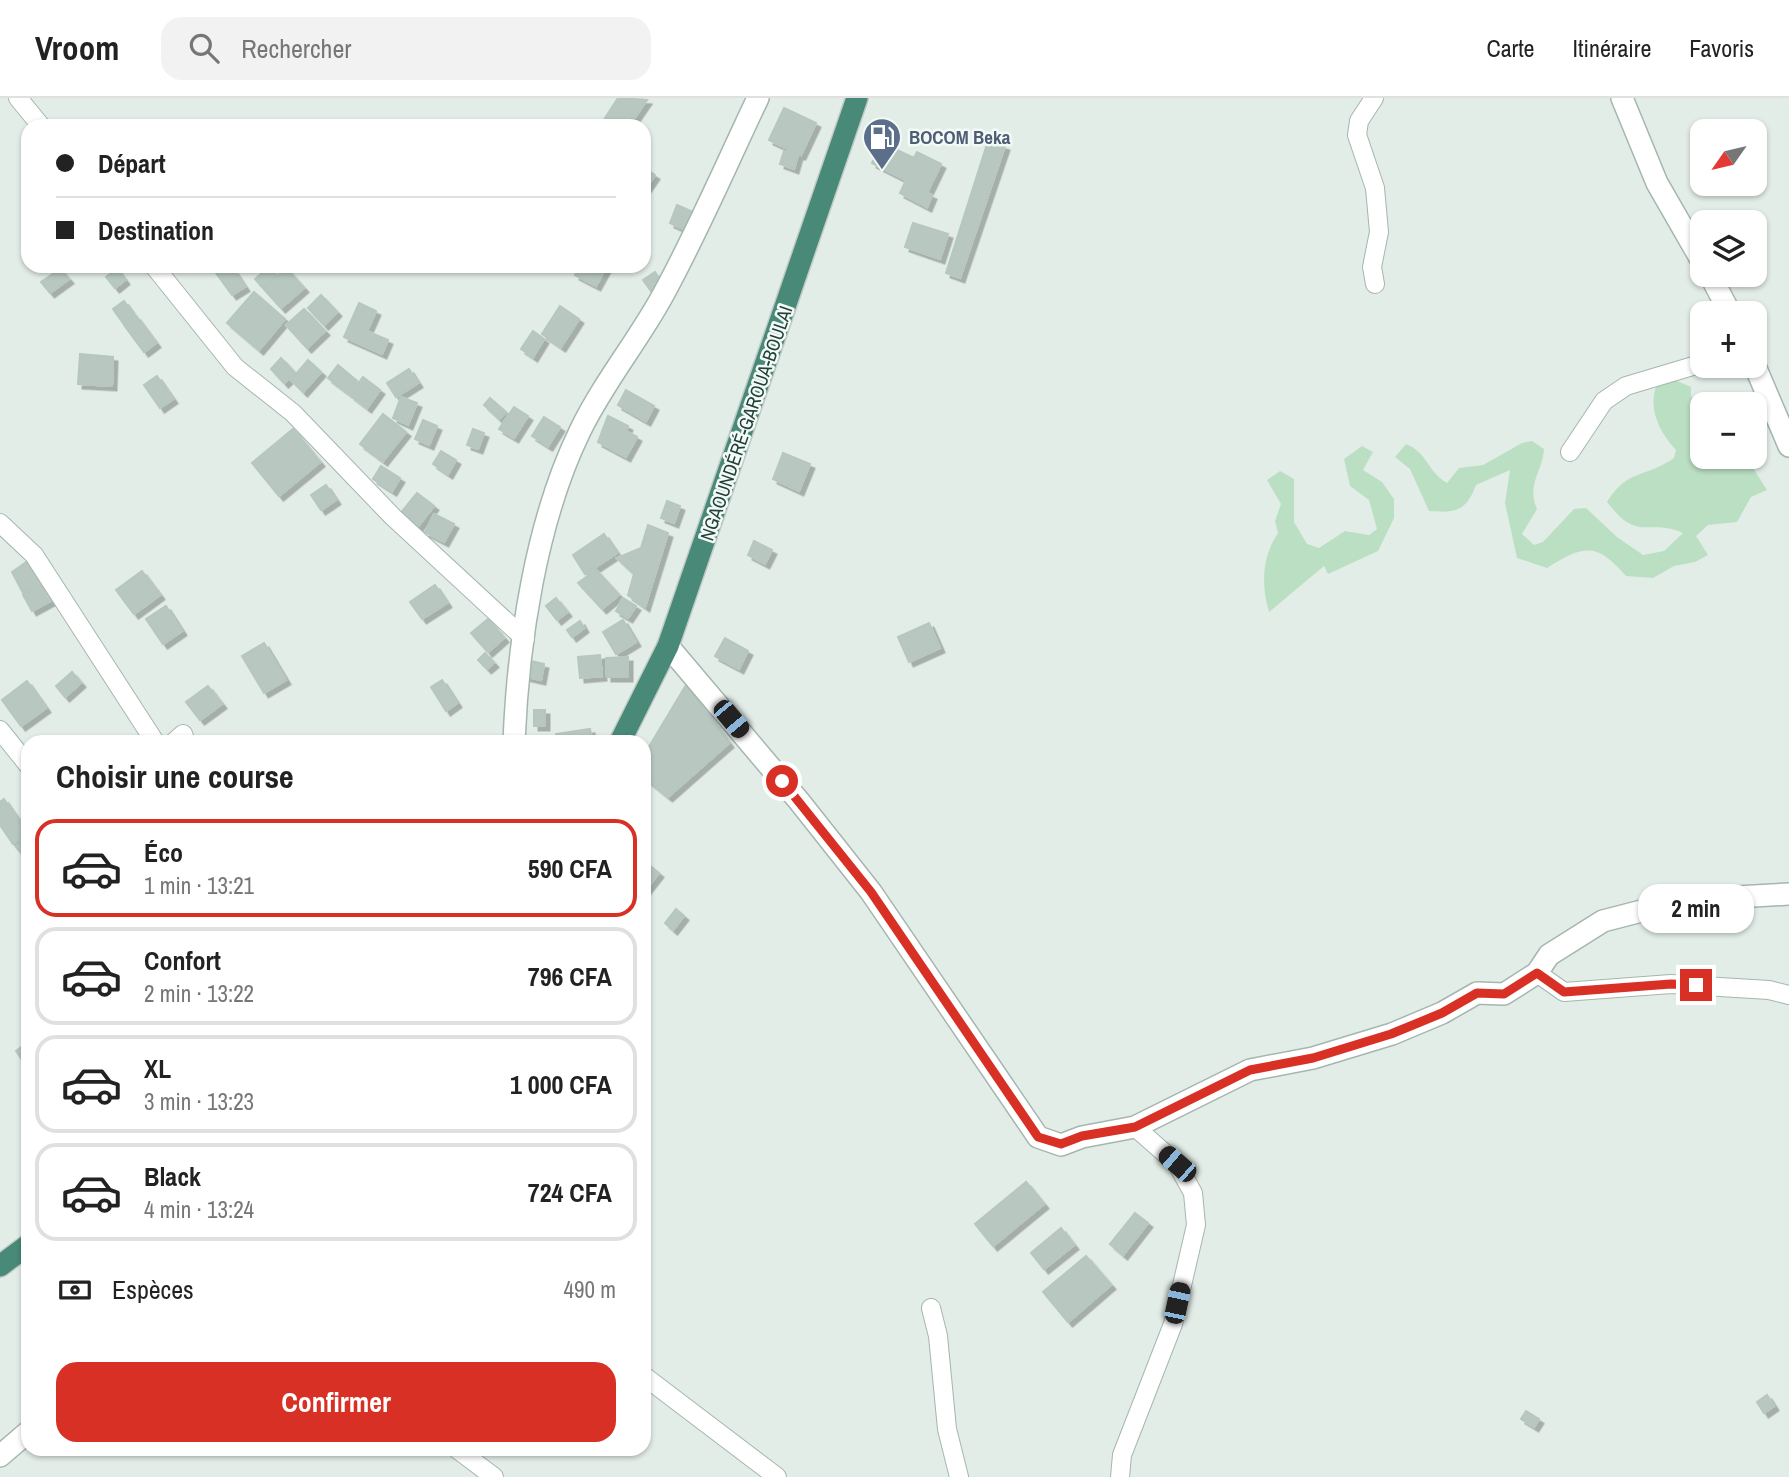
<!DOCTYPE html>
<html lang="fr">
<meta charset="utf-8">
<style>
body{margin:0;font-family:"Archivo Narrow",sans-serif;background:#f2f2f2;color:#222;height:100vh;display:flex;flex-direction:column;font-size:26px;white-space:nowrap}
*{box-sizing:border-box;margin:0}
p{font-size:23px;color:#767676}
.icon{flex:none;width:38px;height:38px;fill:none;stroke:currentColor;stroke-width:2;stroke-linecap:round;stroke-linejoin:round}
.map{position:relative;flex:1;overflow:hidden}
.details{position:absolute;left:21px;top:637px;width:630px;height:721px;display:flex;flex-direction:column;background:#fff;border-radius:21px;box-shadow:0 2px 5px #0004}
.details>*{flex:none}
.top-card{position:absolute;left:21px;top:21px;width:630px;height:154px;border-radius:21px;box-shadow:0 2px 5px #0004;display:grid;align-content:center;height:154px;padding:0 35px;background:#fff}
.needle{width:46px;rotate:236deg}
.buttons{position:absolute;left:1690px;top:21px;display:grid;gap:14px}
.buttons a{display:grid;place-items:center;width:77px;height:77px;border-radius:14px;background:#fff;box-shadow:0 2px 5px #0004;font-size:35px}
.end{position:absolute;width:32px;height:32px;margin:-16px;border:9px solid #d93025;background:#fff;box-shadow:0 0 0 4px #fff}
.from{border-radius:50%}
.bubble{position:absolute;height:49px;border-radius:21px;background:#fff;box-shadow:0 2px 5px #0004;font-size:23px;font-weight:800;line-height:49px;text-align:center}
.car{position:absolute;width:21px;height:42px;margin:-21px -10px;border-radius:9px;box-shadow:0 0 5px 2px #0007;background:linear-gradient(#222 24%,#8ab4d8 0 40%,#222 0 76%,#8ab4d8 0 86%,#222 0)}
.top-card b{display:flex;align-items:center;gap:24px;height:66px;font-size:26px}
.top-card b+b{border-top:2px solid #e0e0e0}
.top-card i{width:18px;height:18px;background:#222}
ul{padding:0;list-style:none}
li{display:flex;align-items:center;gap:21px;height:98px;margin:0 14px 10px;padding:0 21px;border:4px solid #e0e0e0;border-radius:21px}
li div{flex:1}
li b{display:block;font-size:26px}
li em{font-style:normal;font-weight:800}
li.current{border-color:#d93025}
li>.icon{width:63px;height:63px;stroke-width:1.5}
h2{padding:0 35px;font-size:32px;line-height:84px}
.pay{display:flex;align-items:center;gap:18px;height:77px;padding:0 35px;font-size:26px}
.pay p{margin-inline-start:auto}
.cta{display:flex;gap:14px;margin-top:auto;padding:14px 35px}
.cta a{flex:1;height:80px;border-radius:21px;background:#d93025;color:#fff;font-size:28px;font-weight:800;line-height:80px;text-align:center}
header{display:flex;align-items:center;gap:42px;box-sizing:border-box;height:98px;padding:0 35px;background:#fff;border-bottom:2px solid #e0e0e0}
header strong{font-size:33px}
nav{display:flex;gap:38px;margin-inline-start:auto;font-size:24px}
.search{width:490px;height:63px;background:#f2f2f2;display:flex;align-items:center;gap:18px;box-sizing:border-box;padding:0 24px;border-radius:21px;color:#767676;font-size:26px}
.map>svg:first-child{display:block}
</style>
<header>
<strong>Vroom</strong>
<div class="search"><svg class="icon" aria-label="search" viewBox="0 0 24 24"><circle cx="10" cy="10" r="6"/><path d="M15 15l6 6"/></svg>Rechercher</div>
<nav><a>Carte</a><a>Itinéraire</a><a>Favoris</a></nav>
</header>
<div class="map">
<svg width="1789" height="1379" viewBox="0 0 1789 1379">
<defs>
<filter id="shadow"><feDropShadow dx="4.5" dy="4.5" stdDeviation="0" flood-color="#0004"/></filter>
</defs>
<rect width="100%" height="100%" fill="#e3ede8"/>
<path fill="#bbdfc3" d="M1665,282H1675L1691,289V299L1703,308V359H1746L1767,392L1751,399L1737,424L1708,427L1696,438L1708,457L1695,464L1674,468L1653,480L1626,478C1596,444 1584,447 1547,470L1517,460L1505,405L1510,372L1476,387C1466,414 1455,415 1429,413L1410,371L1395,359L1406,346C1427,354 1428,374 1447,385L1459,370L1483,367L1522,345L1532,343L1544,351C1543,373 1526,386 1537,411L1522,436L1534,447L1543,444L1574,411L1586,410L1617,439L1643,457L1664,453L1683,435C1647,419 1639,446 1607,404C1627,371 1645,380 1674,360L1676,352C1660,335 1648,312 1656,289Z
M1362,348L1373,354L1363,372L1382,384L1394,401V420L1378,453L1328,476L1324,468L1269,514C1261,487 1262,459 1278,435L1275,423L1281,406L1267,382L1280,373L1294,381V424L1307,446L1319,450L1345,433L1369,437L1377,431L1369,402L1350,388L1344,361Z"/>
<path fill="#b8c8c1" stroke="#b5c7bf" stroke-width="2" filter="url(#shadow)" d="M618,0L647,2L629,28H617L605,20Z
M784,10L816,25L801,57L769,42Z
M988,43L1005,48L960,180L946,175Z
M882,45L914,60L917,54L941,66L927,95L932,97L927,109L900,95L906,82L872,65Z
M784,53L798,57L794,71L780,66Z
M644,70L655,77L644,93Z
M677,107L693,114L685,132L670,125Z
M913,125L948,136L940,161L905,149Z
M226,168H231L245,189L232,197L216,175Z
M580,168H607L596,188L575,177Z
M269,169L276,178L262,189L255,181Z
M286,170L304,190L281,210L263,190Z
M60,171L69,181L50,195L41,184Z
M117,171L125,182L115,190L106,179Z
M655,174L662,185L651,193L643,182Z
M254,194L285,221L259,252L227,225Z
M321,197L337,214L324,227L308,210Z
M124,203L134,217L123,225L113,211Z
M359,205L376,213L367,233L388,242L382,256L344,239Z
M560,208L579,221L561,249L542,236Z
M304,211L325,233L307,250L286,227Z
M136,218L156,245L144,254L124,227Z
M533,233L544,241L533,259L521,251Z
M80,256L113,259L112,288L78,286Z
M281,260L295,275L284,285L271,271Z
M308,262L321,274L303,294L291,282Z
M338,267L357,283L348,295L328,280Z
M409,271L418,285L396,299L387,285Z
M157,278L173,301L160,310L144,287Z
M363,279L380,292L367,310L350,297Z
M626,292L654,308L646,323L618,307Z
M401,299L417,305L408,327L393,320Z
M490,300L506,314L499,321L484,307Z
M514,309L528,318L514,340L499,331Z
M383,316L406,334L383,363L360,346Z
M608,318L628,328L626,333L637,339L626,359L598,344Z
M544,319L560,329L548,348L532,338Z
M423,322L437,328L429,347L415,341Z
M293,331L320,364L279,398L252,365Z
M473,331L484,335L478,351L467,347Z
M441,353L456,362L448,376L433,366Z
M783,355L810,366L799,393L773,381Z
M381,368L400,380L392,393L373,381Z
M326,387L336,402L321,412L311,397Z
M417,395L434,408L416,431L399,417Z
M667,403L680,408L674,425L661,420Z
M434,416L454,426L444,444L425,434Z
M648,427L668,435L645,509L628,497L634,476L617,460L641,450Z
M604,436L617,455L585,476L573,457Z
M754,443L772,452L765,466L748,457Z
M32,460L44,484L23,495L12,474Z
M596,472L619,497L602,511L578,485Z
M142,473L160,497L134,516L116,492Z
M43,486L52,502L32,513L23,497Z
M435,487L447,505L422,521L410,504Z
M556,500L567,514L557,522L546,508Z
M623,500L636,508L628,520L616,513Z
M166,508L182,533L163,546L146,521Z
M488,521L504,540L488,554L471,535Z
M623,522L636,544L616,556L603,534Z
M580,523L584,530L572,539L567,532Z
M929,525L940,550L909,564L898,539Z
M725,540L748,553L739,571L715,558Z
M264,545L286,582L264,595L242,558Z
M485,555L494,565L487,571L478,562Z
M600,557L602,578L580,580L578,559Z
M628,559V579H607L606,560Z
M527,562L544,566L541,582L523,578Z
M72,574L81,585L65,599L56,588Z
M442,582L457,605L446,613L431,589Z
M27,583L46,610L21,628L2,602Z
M686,587L729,645L668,699L644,680V657Z
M208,588L222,606L200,622L186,604Z
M534,612H545V628H534Z
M590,631L592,641L557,644L556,636Z
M4,701L28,736L13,746L0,727V704Z
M28,738V763L16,749Z
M644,763L659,775L644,794Z
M676,811L684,818L673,832L665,825Z
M28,944V968L27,969L16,953Z
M1026,1084L1044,1106L993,1148L975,1126Z
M1135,1115L1148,1125L1123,1157L1110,1146Z
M1061,1130L1074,1147L1044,1171L1031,1155Z
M1086,1158L1111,1187L1068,1224L1043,1194Z
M1767,1297L1774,1308L1764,1315L1757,1304Z
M1526,1313L1539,1321L1534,1329L1521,1321Z"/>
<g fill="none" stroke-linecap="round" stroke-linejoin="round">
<defs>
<path id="minor" d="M18,0L41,28
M1374,0L1359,23L1357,37L1375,90L1379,134L1372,169L1375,186
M154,168L235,269L293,315L393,419L525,541
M1570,354L1604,303L1626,288L1703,265
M0,425L34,457L155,644
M0,632L28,667
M174,644L183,636L186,644
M1537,875L1564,894L1671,886L1769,892L1789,897
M931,1210L938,1238L947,1331L959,1379
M644,1278L777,1379
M457,1351L494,1379
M1120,1379L1122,1357L1173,1226L1196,1127L1193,1095L1177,1066L1135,1029"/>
<path id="tertiary" d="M1622,0L1657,85L1703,165
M1710,177L1730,215
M1755,268L1789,348
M668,548L799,703L871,794L1038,1039L1061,1047L1082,1039L1135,1029L1250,972L1313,960L1392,936L1442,915L1477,895L1504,896L1537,875L1549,857L1603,823L1684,802L1789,796
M514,644C518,544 536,423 580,333C603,285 638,243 663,197C698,133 727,65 758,0
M0,1358L28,1334"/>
<path id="trunk" d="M620,644L668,548L857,0
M0,1168L28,1147"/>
</defs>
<use href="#minor" stroke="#a5b6af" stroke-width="20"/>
<use href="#tertiary" stroke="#a5b6af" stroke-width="24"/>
<use href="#trunk" stroke="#c1cac7" stroke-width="24"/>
<use href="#minor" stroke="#fff" stroke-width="18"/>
<use href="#tertiary" stroke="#fff" stroke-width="21"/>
<use href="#trunk" stroke="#488978" stroke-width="21"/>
</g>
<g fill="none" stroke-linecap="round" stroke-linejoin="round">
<path stroke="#d93025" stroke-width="9" d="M782,683L871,794L1038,1039L1061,1046L1082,1038L1135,1029L1250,972L1313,960L1391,936L1442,915L1477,895L1504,896L1537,875L1564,894L1671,886L1696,887"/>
</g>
<defs>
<symbol id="fuel-pin" viewBox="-11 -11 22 30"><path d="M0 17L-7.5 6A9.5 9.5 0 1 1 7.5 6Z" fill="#5c6f8a" stroke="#f3f9f6"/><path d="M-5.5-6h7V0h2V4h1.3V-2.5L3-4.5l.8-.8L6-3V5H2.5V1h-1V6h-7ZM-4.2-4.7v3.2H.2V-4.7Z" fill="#fff"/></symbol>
</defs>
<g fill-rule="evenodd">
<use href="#fuel-pin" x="860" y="17" width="44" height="60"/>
</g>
<g text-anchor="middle" stroke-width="5" stroke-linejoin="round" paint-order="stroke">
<g font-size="19" font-weight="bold" fill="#4e5e75" stroke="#f3f9f6" text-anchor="start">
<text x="909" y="46">BOCOM Beka</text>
</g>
<g font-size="19" fill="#214037" stroke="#f3f9f6">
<text transform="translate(746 325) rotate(-71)" y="7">NGAOUNDÉRÉ-GAROUA-BOULAI</text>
</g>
</g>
</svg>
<div class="buttons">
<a><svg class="needle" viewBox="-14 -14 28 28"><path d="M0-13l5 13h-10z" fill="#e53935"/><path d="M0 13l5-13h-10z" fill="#767676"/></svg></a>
<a><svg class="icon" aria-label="layers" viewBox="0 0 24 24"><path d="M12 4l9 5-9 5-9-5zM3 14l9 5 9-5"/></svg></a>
<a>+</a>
<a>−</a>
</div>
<i class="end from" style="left:782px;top:683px"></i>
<i class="end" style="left:1696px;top:887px"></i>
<div class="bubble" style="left:1638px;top:786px;width:116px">2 min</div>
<i class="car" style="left:731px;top:621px;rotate:140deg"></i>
<i class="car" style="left:1177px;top:1066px;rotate:311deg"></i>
<i class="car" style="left:1177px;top:1205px;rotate:12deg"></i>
<div class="top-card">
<b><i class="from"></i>Départ</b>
<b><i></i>Destination</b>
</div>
<section class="details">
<h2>Choisir une course</h2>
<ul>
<li class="current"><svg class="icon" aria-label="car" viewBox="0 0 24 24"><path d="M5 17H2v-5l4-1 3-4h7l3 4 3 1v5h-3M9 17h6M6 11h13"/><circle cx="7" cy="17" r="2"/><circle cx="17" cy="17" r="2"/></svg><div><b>Éco</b><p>1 min · 13:21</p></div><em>590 CFA</em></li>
<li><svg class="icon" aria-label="car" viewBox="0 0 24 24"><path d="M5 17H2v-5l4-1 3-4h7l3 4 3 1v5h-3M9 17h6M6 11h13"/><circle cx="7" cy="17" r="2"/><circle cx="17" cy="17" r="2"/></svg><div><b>Confort</b><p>2 min · 13:22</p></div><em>796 CFA</em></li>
<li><svg class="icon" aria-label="car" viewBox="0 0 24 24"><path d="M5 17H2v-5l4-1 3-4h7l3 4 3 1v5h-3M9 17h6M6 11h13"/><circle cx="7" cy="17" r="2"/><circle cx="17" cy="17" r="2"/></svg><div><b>XL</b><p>3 min · 13:23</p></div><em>1 000 CFA</em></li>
<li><svg class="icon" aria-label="car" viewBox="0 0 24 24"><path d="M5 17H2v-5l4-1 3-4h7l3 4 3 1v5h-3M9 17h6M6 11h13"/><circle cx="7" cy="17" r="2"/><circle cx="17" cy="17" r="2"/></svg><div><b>Black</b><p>4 min · 13:24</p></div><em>724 CFA</em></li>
</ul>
<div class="pay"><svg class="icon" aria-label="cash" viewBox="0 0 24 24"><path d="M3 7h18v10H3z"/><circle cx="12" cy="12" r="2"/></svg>Espèces<p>490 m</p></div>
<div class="cta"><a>Confirmer</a></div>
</section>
</div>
